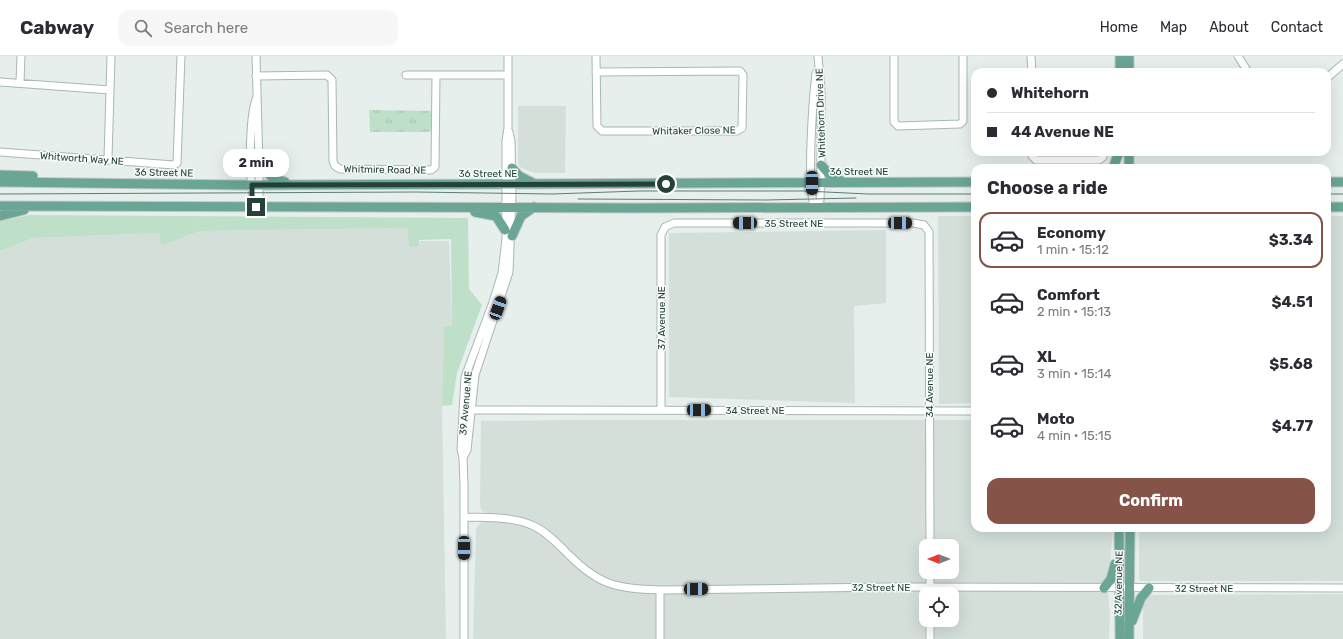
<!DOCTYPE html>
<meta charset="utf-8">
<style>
body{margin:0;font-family:Rubik,sans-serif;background:#f7f7f7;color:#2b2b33;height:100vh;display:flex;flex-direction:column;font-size:15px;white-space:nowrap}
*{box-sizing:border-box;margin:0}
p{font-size:13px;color:#7c7c81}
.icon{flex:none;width:22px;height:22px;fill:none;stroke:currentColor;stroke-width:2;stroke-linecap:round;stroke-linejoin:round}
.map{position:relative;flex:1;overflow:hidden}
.side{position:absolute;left:971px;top:108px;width:360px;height:368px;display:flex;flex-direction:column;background:#fff;border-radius:12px;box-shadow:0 4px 16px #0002}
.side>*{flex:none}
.banner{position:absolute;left:971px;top:12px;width:360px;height:88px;border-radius:12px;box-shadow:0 4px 16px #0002;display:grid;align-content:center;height:88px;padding:0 16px;background:#fff}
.needle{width:26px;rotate:270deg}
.tools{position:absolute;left:919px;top:483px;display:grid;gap:8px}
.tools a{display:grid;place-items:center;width:40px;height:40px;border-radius:8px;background:#fff;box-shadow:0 4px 16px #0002;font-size:20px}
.end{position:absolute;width:18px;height:18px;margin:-9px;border:5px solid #24423a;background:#fff;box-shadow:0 0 0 2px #fff}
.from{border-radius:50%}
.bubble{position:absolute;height:28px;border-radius:12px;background:#fff;box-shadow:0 4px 16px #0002;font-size:13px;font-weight:700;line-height:28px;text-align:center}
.car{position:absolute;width:12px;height:24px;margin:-12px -6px;border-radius:5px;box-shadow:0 0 3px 1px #0007;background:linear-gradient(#222 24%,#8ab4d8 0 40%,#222 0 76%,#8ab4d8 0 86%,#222 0)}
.banner b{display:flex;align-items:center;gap:14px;height:38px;font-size:15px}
.banner b+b{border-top:1px solid #e1e1e2}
.banner i{width:10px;height:10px;background:#2b2b33}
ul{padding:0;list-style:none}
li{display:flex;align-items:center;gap:12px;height:56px;margin:0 8px 6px;padding:0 8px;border:2px solid transparent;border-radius:12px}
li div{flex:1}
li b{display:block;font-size:15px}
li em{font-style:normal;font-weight:700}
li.active{border-color:#855347}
li>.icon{width:36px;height:36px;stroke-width:1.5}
h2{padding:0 16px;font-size:18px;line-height:48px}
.primary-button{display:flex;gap:8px;margin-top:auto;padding:8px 16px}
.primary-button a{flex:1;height:46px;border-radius:12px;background:#855347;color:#fff;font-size:16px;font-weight:700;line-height:46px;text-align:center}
header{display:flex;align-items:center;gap:24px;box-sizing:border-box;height:56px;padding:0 20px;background:#fff;border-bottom:1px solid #e1e1e2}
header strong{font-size:19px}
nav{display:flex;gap:22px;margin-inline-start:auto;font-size:14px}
.search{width:280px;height:36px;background:#f7f7f7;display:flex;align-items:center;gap:10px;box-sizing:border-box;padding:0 14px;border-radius:12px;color:#7c7c81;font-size:15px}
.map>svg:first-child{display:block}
</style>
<header>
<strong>Cabway</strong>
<div class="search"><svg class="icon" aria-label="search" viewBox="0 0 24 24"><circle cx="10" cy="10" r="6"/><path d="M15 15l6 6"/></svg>Search here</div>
<nav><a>Home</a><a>Map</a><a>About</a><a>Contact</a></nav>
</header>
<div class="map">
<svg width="1343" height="583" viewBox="0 0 1343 583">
<defs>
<pattern id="park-tufts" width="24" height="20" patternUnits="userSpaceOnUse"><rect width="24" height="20" fill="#bfe0c8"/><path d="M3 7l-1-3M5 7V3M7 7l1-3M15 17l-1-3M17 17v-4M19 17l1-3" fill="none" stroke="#a4c1ad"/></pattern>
</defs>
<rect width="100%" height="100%" fill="#e6efeb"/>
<path fill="#d4dfda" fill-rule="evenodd" d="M518,50H566L565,117H535L520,111L518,107Z
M938,160H975V347L939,348Z
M1327,160H1343V525H1141L1139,523V472H1327Z
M407,172L409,190H419L420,185H449L452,270L444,272L442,350L446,583H0V195L34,182L159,177L161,190L200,175Z
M886,174V247L854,250L855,347L669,341V177Z
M568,364H975V472H1113L1108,537L1110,559L1109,583H473L476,473L487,457L482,455L480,450L481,365ZM926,490H952V516H926ZM926,538H952V564H926Z
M1343,538V583H1143V550L1147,540L1153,539Z"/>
<path fill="#bfe0c8" d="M30,159L468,162L469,233L482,249L457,317L452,349L442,350L444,271L452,270L451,183L419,184V190H409L407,172L200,175L161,190L159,177L34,182L0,195V165Z"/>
<path fill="url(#park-tufts)" d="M369,54L432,55V74L429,76H370Z"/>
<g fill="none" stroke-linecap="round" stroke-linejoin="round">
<defs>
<path id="minor" d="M596,0L597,70L602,75H737L742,72L743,19L740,15L596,16
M894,0V66L898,70L960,68L963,65V0
M1031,0L1032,16
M1238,0L1248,16
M406,19H508
M256,20L327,19L332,24L333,105L335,110L340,113L431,114L435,111L436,19
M1327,22L1343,8
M0,26L110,34
M20,27L21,0
M0,96L174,109L177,107L181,0
M1032,96V100L1036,104H1099L1103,101V96
M108,103L111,0
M256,151L259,142V109L256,0
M256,151C248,131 249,64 256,43
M815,152L820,144L821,109V34L818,0
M815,152C806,132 813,42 816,17
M463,354L975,355
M661,354V179L665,171L674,167H913L924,169L929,176L930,490
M463,402L467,394L475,319L509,216L512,138L511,85L509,76
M464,461C487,462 512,460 534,470C548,477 559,489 569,499C601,531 618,532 660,534L887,531L1343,532
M930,516V538
M930,564V583
M464,583V430L463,402L461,393L465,321L492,249L502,217L506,183V85L508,72V0
M660,583V534"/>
<path id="major" d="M1120,0V16
M1129,0V16
M1129,96V112
M259,109L273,122L285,126
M821,109L830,119L841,125
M512,112L519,120L533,127
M1113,112L1119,96
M0,119L33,120
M0,126L241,129L975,126
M1327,126H1343
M0,150L635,152L975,151
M1327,151H1343
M475,156L496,160L505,174
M0,160L24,154
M512,180L521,160L534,151
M1119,472L1120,583
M1104,532L1111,523L1115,508
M1132,565L1141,542L1149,532
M1129,583L1130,472"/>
</defs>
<use href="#minor" stroke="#a8b8b2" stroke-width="9"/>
<use href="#major" stroke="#c2cac8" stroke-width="11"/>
<use href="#minor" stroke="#fff" stroke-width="7"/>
<use href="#major" stroke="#6aa596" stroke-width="9"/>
<path stroke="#5f7d75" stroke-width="1" d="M0,138L415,136L552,138L639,135H805L868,138H975
M1327,138H1343
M578,143L766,144L856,142"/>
</g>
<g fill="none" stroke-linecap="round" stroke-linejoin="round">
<path stroke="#24423a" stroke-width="5" d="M256,151L252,142V129L666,128"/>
</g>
<g text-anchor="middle" stroke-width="3" stroke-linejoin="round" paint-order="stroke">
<g font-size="10" fill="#24423a" stroke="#f7fbf9">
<text transform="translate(820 57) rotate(-92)" y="4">Whitehorn Drive NE</text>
<text transform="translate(694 74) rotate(-1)" y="4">Whitaker Close NE</text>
<text transform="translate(82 102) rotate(4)" y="4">Whitworth Way NE</text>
<text transform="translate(385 113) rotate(1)" y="4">Whitmire Road NE</text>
<text x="859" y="119">36 Street NE</text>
<text transform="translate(164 116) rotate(1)" y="4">36 Street NE</text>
<text x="488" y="121">36 Street NE</text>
<text x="794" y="171">35 Street NE</text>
<text transform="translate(661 262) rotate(-90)" y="4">37 Avenue NE</text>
<text transform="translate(929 329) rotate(-90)" y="4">34 Avenue NE</text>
<text transform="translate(465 347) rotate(-85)" y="4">39 Avenue NE</text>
<text x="755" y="358">34 Street NE</text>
<text transform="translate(1118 527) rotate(-89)" y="4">32 Avenue NE</text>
<text x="881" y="535">32 Street NE</text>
<text x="1204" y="536">32 Street NE</text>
</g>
</g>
</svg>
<div class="tools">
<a><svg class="needle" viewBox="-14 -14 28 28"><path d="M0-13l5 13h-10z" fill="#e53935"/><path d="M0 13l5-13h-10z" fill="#7c7c81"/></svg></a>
<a><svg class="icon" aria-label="locate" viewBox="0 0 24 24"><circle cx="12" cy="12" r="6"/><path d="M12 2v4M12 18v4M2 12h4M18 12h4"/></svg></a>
</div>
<i class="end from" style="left:666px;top:128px"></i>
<i class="end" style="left:256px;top:151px"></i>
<div class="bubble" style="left:223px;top:93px;width:66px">2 min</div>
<i class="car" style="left:812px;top:127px;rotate:180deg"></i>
<i class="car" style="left:745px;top:167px;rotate:270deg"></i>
<i class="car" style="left:900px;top:167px;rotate:90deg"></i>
<i class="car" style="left:498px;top:252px;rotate:20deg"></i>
<i class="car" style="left:699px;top:354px;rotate:90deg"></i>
<i class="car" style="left:464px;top:492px;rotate:180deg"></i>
<i class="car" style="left:696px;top:533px;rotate:89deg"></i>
<div class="banner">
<b><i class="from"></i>Whitehorn</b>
<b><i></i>44 Avenue NE</b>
</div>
<section class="side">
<h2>Choose a ride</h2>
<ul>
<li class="active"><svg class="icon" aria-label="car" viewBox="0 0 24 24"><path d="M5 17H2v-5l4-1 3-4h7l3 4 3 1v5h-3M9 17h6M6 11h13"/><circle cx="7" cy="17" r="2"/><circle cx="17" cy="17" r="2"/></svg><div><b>Economy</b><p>1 min · 15:12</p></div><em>$3.34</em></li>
<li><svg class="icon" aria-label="car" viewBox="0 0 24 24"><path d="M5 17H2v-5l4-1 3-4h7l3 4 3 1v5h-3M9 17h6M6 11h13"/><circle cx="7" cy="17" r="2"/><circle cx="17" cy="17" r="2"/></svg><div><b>Comfort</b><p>2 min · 15:13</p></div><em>$4.51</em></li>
<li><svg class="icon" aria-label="car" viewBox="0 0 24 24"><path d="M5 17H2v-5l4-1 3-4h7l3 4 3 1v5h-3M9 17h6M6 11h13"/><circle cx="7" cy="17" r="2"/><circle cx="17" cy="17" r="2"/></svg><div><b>XL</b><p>3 min · 15:14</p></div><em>$5.68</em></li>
<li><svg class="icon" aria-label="car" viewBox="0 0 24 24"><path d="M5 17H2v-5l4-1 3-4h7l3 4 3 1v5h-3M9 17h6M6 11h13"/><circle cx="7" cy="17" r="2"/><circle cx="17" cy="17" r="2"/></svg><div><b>Moto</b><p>4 min · 15:15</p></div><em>$4.77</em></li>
</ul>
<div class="primary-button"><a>Confirm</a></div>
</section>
</div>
